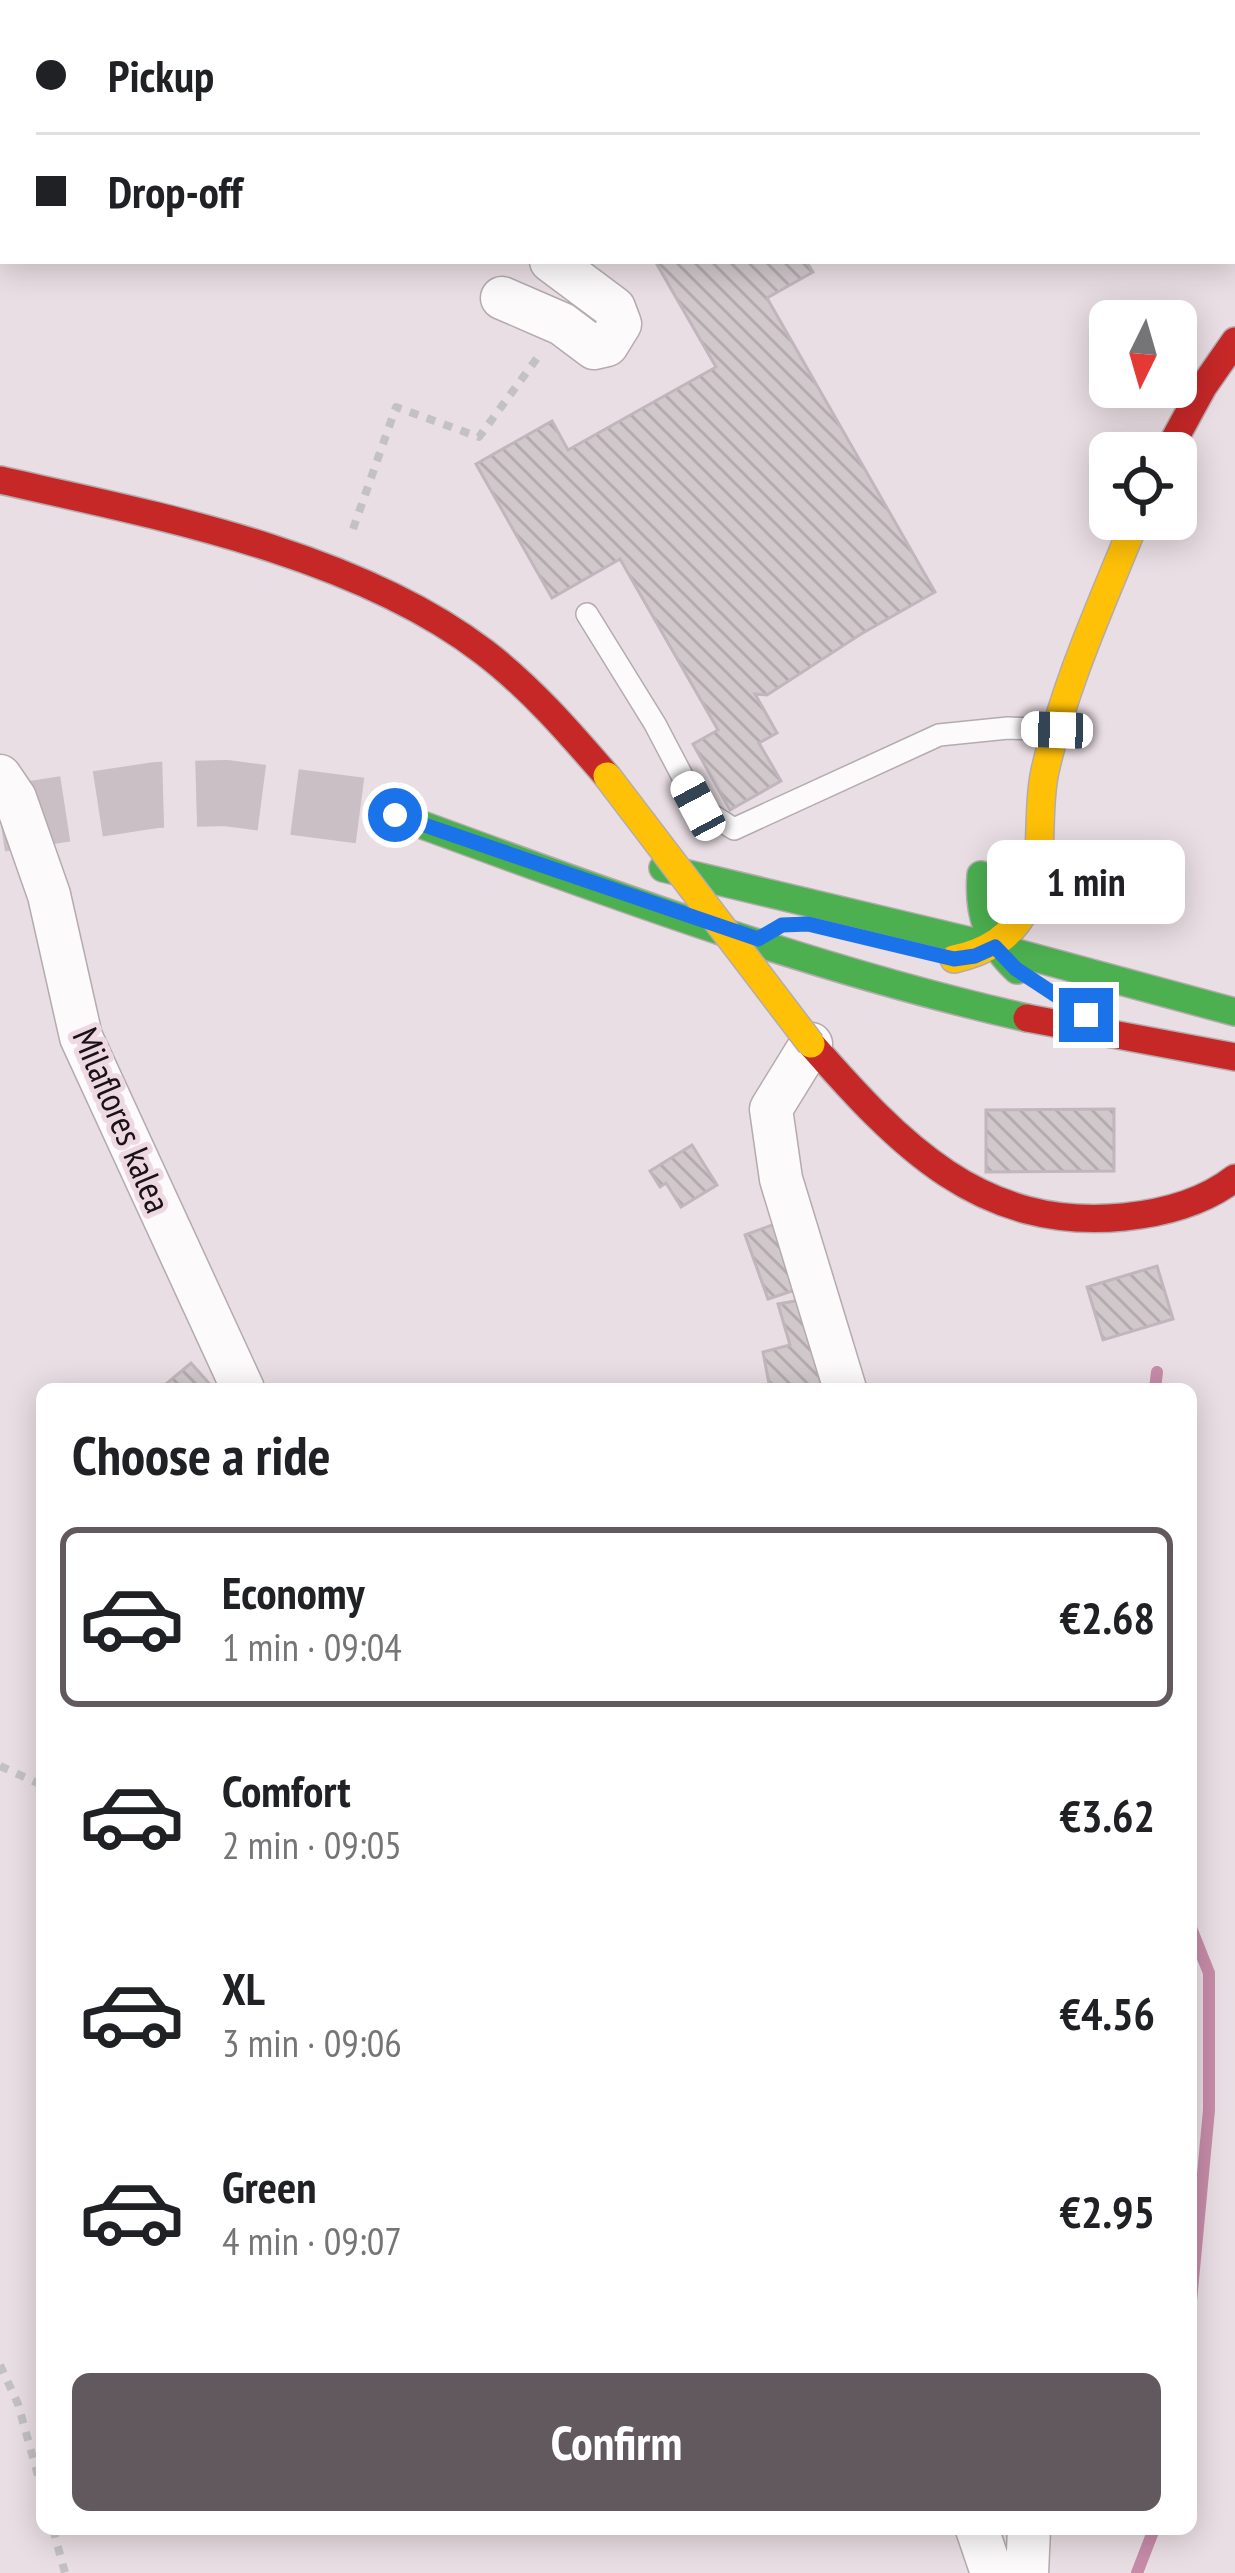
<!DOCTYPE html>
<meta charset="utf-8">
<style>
body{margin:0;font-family:"PT Sans Narrow",sans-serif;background:#f2f2f2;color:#202124;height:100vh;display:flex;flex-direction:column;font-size:45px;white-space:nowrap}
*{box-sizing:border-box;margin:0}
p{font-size:39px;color:#757577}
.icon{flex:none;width:66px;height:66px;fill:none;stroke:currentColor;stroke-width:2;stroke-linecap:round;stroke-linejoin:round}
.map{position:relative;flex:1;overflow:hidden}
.drawer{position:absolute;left:36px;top:1383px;width:1161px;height:1152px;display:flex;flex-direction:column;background:#fff;border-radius:18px;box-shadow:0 6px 30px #0003}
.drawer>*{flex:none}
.top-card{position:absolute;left:0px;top:0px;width:1236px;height:264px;box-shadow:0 6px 30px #0003;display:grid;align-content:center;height:264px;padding:0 36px;background:#fff}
.needle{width:78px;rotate:185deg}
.fabs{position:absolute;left:1089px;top:300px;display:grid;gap:24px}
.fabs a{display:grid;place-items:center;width:108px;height:108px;border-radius:18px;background:#fff;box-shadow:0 6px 30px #0003;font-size:60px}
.end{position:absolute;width:54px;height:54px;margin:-27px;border:15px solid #1a73e8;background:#fff;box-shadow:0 0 0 6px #fff}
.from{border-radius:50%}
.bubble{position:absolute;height:84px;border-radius:18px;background:#fff;box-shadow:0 6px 30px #0003;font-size:39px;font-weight:700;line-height:84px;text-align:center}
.car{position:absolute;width:36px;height:72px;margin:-36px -18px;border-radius:15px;box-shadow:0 0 9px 3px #0007;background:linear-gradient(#fff 24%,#345 0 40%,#fff 0 76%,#345 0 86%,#fff 0)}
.top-card b{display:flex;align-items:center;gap:42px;height:114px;font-size:45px}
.top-card b+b{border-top:3px solid #e0e0e0}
.top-card i{width:30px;height:30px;background:#202124}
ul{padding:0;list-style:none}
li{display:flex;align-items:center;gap:36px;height:180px;margin:0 24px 18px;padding:0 12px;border:6px solid transparent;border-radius:18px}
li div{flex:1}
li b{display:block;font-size:45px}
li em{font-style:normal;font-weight:700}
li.selected{border-color:#62595e}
li>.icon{width:108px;height:108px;stroke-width:1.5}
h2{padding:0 36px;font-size:54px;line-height:144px}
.button{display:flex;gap:24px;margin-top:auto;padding:24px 36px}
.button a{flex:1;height:138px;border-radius:18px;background:#62595e;color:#fff;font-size:48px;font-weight:700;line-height:138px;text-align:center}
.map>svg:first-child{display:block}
</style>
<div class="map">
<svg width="1235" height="2573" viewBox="0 0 1235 2573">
<defs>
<pattern id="building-back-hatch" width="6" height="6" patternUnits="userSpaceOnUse" patternTransform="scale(3)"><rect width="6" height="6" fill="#d1c8cc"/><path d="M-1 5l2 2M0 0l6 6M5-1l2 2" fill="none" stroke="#b3abae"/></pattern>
</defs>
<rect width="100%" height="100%" fill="#e9dee3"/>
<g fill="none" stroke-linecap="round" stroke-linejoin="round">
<path stroke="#c78ca9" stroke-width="12" d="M1155,1389L1157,1372
M1191,1928L1209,1973V2110L1191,2301
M1137,2573L1154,2529"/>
</g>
<path fill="url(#building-back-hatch)" stroke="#c0b6bb" stroke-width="3" d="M655,261H806L813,272L767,298L935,592L861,634L767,695L755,694L777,733L759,743L781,781L730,810L693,744L718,730L620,559L552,598L476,464L552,421L568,450L716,367Z
M1114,1109V1171L986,1172V1110Z
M692,1145L717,1185L681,1207L666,1183L660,1187L650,1171Z
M783,1221L801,1288L768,1299L745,1235Z
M1157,1266L1173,1319L1103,1340L1087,1287Z
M801,1300L822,1389H770L763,1352L790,1345L778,1304Z
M191,1363L214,1389H160Z"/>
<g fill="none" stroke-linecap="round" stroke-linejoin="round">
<path stroke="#cabfc4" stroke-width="66" stroke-dasharray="66 33" stroke-linecap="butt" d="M0,819L156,795L226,793L395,815"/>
<defs>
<path id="lane" d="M587,614L655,724L698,806L734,829L939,735L1008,728L1056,730"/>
<path id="street" d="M27,0L42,3
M502,298L562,324L594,348L607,345L620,324L614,308L551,261
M0,776L15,798L49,895L81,1037L243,1389
M811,1044L771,1109L781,1179L845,1389
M977,2529L992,2573
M1027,2573L1029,2529"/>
<path id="fast" d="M395,815C602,891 811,969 1027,1018
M663,868L995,947L1235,1012
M981,875C978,914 988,943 1017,970"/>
<path id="slow" d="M954,959C986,952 1011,938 1026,908C1047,867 1035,815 1045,771C1064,685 1103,601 1136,519"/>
<path id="jam" d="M1167,453L1203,387L1235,341
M0,480C155,515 355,553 484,652C530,687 569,732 607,776
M1027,1018L1235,1057
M811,1044C899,1144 980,1231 1124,1217C1164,1213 1203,1203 1235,1178"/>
</defs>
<use href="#lane" stroke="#b4abaf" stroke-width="24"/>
<use href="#street" stroke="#b4abaf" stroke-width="45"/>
<use href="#fast" stroke="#b4abaf" stroke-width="30"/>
<use href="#slow" stroke="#b4abaf" stroke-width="30"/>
<use href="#jam" stroke="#b4abaf" stroke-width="30"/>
<path stroke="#c4c1c3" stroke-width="8" stroke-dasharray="9 9" stroke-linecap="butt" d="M353,529L396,407L479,437L540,354
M0,1766L42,1785
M0,2365L18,2404L42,2490
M53,2529L65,2573"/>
<use href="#lane" stroke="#fcfafb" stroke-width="21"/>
<use href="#street" stroke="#fcfafb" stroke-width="42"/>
<use href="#fast" stroke="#4caf50" stroke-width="27"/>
<use href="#slow" stroke="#ffc107" stroke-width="27"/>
<use href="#jam" stroke="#c62828" stroke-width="27"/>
<defs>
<path id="slow-bridge" d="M607,776L811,1044"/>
</defs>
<use href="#slow-bridge" stroke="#b4abaf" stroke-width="30" stroke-linecap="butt"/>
<use href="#slow-bridge" stroke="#ffc107" stroke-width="27"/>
</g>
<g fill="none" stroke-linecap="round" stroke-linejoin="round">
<path stroke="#1a73e8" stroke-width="15" d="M395,815L758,939L782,925L808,924L954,959L975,956L995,947L1016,969L1086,1015"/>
</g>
<g text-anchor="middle" stroke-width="10" stroke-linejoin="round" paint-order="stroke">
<g font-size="36" fill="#1a1216" stroke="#eed9e2">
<text transform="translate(122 1120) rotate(67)" y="13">Milaflores kalea</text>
</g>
</g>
</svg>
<div class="fabs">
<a><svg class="needle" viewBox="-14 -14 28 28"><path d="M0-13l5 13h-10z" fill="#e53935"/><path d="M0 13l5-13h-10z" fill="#757577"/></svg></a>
<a><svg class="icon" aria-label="locate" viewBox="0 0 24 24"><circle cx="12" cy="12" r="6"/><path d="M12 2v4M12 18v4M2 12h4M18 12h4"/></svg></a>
</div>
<i class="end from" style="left:395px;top:815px"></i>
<i class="end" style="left:1086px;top:1015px"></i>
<div class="bubble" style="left:987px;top:840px;width:198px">1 min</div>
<i class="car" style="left:1057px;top:730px;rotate:272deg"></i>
<i class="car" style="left:698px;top:806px;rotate:332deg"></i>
<div class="top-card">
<b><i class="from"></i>Pickup</b>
<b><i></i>Drop-off</b>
</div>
<section class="drawer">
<h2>Choose a ride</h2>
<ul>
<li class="selected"><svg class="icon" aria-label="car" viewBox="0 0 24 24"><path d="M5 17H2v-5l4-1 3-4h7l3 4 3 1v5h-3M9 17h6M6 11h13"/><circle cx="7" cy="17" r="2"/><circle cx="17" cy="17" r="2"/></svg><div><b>Economy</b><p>1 min · 09:04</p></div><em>€2.68</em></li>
<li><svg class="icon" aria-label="car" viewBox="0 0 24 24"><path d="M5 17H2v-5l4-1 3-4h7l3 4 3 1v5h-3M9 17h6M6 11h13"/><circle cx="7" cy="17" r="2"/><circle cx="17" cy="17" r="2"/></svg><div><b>Comfort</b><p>2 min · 09:05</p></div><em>€3.62</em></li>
<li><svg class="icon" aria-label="car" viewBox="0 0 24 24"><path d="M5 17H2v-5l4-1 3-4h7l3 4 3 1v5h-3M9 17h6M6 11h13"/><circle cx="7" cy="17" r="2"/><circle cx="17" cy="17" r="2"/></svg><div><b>XL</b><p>3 min · 09:06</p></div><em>€4.56</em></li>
<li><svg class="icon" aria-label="car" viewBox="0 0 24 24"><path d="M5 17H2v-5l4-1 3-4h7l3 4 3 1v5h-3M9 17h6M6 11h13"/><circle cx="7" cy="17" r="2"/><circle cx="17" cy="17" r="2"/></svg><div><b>Green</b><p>4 min · 09:07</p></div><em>€2.95</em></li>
</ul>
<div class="button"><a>Confirm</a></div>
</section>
</div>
